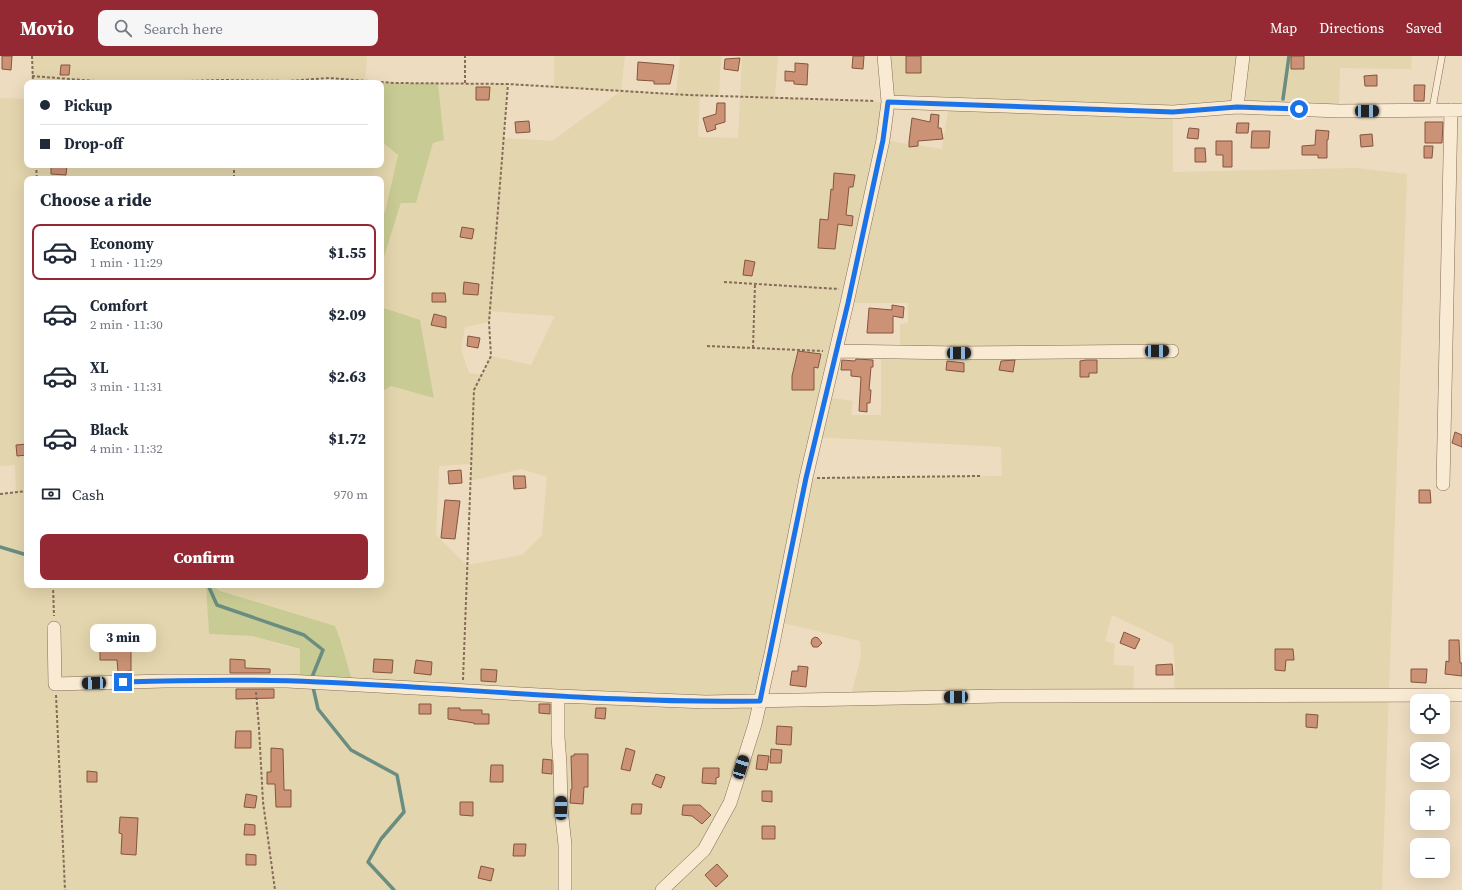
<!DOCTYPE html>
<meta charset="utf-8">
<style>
body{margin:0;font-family:"Source Serif 4",serif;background:#f6f6f7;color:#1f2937;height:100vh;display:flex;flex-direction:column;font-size:15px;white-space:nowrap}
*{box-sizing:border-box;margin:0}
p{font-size:13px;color:#747a83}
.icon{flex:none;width:22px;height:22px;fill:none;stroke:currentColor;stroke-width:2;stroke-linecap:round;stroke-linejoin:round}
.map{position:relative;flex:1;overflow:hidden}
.side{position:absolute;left:24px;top:120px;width:360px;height:412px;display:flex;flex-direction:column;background:#fff;border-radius:8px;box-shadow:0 4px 16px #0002}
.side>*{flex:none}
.hud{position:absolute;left:24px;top:24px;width:360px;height:88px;border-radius:8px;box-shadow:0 4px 16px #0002;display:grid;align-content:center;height:88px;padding:0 16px;background:#fff}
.fabs{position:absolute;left:1410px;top:638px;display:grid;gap:8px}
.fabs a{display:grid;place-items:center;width:40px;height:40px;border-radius:8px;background:#fff;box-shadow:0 4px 16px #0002;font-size:20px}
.end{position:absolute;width:18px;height:18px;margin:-9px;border:5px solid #1a73e8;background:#fff;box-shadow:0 0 0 2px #fff}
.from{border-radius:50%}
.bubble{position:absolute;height:28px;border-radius:8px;background:#fff;box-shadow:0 4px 16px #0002;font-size:13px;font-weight:800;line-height:28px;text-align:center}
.car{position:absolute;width:12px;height:24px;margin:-12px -6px;border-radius:5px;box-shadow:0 0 3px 1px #0007;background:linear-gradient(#222 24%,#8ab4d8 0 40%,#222 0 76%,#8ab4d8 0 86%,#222 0)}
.hud b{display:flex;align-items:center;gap:14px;height:38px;font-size:15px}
.hud b+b{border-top:1px solid #e0e1e3}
.hud i{width:10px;height:10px;background:#1f2937}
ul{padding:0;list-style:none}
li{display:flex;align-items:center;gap:12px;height:56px;margin:0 8px 6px;padding:0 8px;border:2px solid transparent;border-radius:8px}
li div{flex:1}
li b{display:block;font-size:15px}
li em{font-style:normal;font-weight:800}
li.active{border-color:#942933}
li>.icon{width:36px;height:36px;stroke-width:1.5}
h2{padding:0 16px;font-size:18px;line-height:48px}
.pay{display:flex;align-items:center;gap:10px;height:44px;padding:0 16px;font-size:15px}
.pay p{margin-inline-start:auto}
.button{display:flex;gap:8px;margin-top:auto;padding:8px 16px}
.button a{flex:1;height:46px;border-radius:8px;background:#942933;color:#fff;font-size:16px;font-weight:800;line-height:46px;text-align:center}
header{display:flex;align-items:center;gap:24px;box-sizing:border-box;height:56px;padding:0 20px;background:#942933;color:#fff}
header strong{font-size:19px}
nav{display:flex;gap:22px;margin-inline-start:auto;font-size:14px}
.search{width:280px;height:36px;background:#f6f6f7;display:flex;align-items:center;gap:10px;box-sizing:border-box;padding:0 14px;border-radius:8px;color:#747a83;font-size:15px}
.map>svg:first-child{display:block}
</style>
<header>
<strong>Movio</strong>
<div class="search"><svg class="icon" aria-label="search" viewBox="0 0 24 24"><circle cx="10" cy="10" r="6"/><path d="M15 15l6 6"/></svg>Search here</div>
<nav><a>Map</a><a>Directions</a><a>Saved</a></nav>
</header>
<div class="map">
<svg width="1462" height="834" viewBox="0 0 1462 834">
<rect width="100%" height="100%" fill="#eddcc0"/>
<path fill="#e3d5ad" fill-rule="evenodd" d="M32,0H367L365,25L328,22L288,25L221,24L121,27L93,24V27H33Z
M554,0H625L621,35L676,38L680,0H721L719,40L700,39L698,81L738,82L742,0H778L775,41L887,46L884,0H1412L1411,13L1340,12L1339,55L1173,56V116L1356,112L1407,118L1382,834H0V438L16,436L15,409L0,410V42L27,43V109H381V85L398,99L385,156L381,157V123H75V122L37,119V123H27V529H207L209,578L252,580L300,594L352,628L220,535L210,529H381V336L390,330L434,341L420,265L381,251V211L402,146L416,147L433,87L444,84L438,27L508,28L504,82L552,85L621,35L554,31ZM888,46L949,48L942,93L883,84ZM848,247H908V267L900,268V296H881V359H851L853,345L825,341ZM490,255L555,260L531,309L491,300L482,319L469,317L461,293L465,271L489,266ZM816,381L1001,391L1002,420L806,422ZM471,408V425L521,413L547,421L542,479L522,499L467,509L436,479L439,410ZM1112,559L1173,588L1175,612L1174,639H1133L1134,610L1113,609L1115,588L1105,585ZM778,566L860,585L861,601L850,643L761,645Z"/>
<path fill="#c9cb94" d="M365,25L395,27H438L444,84L433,87L416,147H401L381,211V157L385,156L398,99L381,85V27H365Z
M381,251L420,264L434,342L391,330L381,336Z
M206,529H211L220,535L335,570L340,583L353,628L300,626V593L252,580L209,578Z"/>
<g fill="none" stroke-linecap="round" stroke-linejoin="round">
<path stroke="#6a8d81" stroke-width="3.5" d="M1283,43L1289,0
M0,491L27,499
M208,529L217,549L304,579L323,594L312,621
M313,631L318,653L351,694L397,719L404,756L381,783L368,806L394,834"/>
</g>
<path fill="#cb9276" stroke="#85543e" d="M2,0H12L11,14L2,13Z
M853,0H864L863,13L852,12Z
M906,0H921V17H906Z
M1291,0H1304V13H1291Z
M740,2L738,15L724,13L725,3Z
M638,6L674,9L670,28H654V25L637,24Z
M795,7L808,8L807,29L794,28V25H785V15L795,16Z
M61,9H70L69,19H60Z
M1377,19V30H1365L1364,20Z
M1414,29H1425L1424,45H1414Z
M476,31H490L489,44H476Z
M717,47H725V66L715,69L716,73L707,76L703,62L716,58Z
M931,58L939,59L938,72H941L943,83L918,85V90L909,91V86L912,62L930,66Z
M529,65L530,76L516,77L515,66Z
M1425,66H1443L1442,87H1425Z
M1237,67H1249L1248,77H1236Z
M1189,72L1199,73L1198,83L1187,82Z
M1316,74L1329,75L1328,84H1327V102H1318V99H1302V90L1315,89Z
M1252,75H1270L1269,92H1251Z
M1372,78L1373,90L1361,91L1360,79Z
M1216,85H1232V111H1223V99H1216Z
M1424,90H1433L1432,102H1424Z
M1195,92H1205L1206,106H1195Z
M51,109H67L66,119L51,118Z
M834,117L855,119L853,131H849L846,159L853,160L852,170L838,168L835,193L818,192L820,163L828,164L831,133L833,134Z
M462,171L474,173L472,183L460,181Z
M745,204L755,206L752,220L743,219Z
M464,226L479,228L478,239L463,238Z
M432,237H445L446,246H432Z
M892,249L904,251L903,262L893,260V277H867L869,252L892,254Z
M434,258L446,261V272L431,269Z
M468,280L480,282L478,292L467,290Z
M798,295L821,298L818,312L814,311V334H792V320Z
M856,303L873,304V311H871L869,334H871L870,347H867V356L859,355L861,321L851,320V314H841L842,304L855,305Z
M1015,304L1013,316L999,314L1001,305Z
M1086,304H1097V317H1089V321H1080V305Z
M947,305L964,307V316L946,314Z
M1455,376L1462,379V391L1452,387Z
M27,388V399L17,400L16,389Z
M461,414L462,427L449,428L448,415Z
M513,420H525L526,432L514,433Z
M1419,434H1430L1431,447H1419Z
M445,444L460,445L455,483L441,482Z
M1124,576L1140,583L1135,593L1120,587Z
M815,581L818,582L822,587L818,591H813L811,587L812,583Z
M1449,584H1459L1460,607H1462V620L1445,618L1446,605L1449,606Z
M112,593V595L131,594V615L118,616L117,604H100V594Z
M1275,593H1293L1294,604H1286L1285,615L1275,614Z
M230,603L245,604V612L270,613V617H230Z
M374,603L393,604L392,617L373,616Z
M416,604L432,606L431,619L414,617Z
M1172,608L1173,619H1156V609Z
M798,610L808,611L806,631L790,629L792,615H798Z
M481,613L497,614L496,626L481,625Z
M1411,613H1427L1426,627L1411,626Z
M236,633H274V642L236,643Z
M419,648H431V658H419Z
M539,648H550V658L539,657Z
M448,652H460V654H482V658H489V668H474V667L448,663Z
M596,652H606L605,663L595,662Z
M1306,658L1318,659L1317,672L1306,671Z
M777,670L792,671L791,689L776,688Z
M236,675H251V692H235Z
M271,692L283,693L284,734H291V751H276L275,728H267V716H271Z
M626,692L635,695L630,715L621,713Z
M771,693L782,694L781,707H770Z
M574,698H588V731H584L583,748L570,747L571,733H572L571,700H574Z
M758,699L769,700L767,714L756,713Z
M543,703L552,704V718L542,717Z
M491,709H503V726H490Z
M703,712H719V721L716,722V728L702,727Z
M87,715L97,716V726H87Z
M656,718L665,721L661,732L652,728Z
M762,735H772V746L762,745Z
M246,738L257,740L255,752L244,751Z
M460,746H473V760L460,759Z
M632,748H642L641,758H631Z
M683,749H700L711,759L702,768L692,760L682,759Z
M120,761L138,762L136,799L121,798L122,778L119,777Z
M245,768L255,769V779H244Z
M762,770H775V783H762Z
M514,788H526L525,800H513Z
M246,798L256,799V809H246Z
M717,808L728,820L716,831L705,819Z
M481,810L494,813L491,825L478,822Z"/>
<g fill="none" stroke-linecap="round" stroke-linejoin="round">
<defs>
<path id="service" d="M1432,55L1442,0"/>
<path id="minor" d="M888,46L1173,56L1237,51L1339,55L1462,54
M1237,51L1243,0
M836,295L959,297L1172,295
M1443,428L1451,54
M54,572L55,628L165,625H287L558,640L706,646L1001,640L1462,639
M558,640V681L560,708L561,752L565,789V834
M662,834L704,794L730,747L755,668L771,598L806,422L847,247L883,84L888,46L884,0"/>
</defs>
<use href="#service" stroke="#866c58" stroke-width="7"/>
<use href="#minor" stroke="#866c58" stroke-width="14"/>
<path stroke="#866c58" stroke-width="2" stroke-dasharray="3 2" stroke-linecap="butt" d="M32,0L33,27
M32,20L120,27
M121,27L221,24L288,25L329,22L395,27L508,28L688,39L875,45
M465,27V0
M36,109L37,123
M234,109V123
M724,226L839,233
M707,290L823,295
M753,292L755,228
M817,422L980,420
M0,438L27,435
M53,529L54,560
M463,624L474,334L491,300L489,266L508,28
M256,636L259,672L263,746L275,834
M56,639L65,834"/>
<use href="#service" stroke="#f8ead3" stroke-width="6"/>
<use href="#minor" stroke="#f8ead3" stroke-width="13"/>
</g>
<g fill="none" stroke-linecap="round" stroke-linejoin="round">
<path stroke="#1a73e8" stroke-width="5" d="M123,626C188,624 253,623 318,626C466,632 613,648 760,645L806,422L848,247L883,84L888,46L1173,56L1237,51L1299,53"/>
</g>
</svg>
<div class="fabs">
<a><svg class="icon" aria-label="locate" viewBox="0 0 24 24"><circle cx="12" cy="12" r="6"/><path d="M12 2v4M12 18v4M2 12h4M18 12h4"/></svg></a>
<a><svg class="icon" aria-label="layers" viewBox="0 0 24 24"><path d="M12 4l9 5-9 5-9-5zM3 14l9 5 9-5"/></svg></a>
<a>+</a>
<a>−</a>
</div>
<i class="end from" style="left:1299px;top:53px"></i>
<i class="end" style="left:123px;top:626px"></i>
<div class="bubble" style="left:90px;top:568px;width:66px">3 min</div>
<i class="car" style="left:1367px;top:55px;rotate:90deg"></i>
<i class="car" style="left:1157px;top:295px;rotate:89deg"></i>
<i class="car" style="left:959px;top:297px;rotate:89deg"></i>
<i class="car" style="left:94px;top:627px;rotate:268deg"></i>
<i class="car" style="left:956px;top:641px;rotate:269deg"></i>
<i class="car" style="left:741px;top:711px;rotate:17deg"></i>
<i class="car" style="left:561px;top:752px;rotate:0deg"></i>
<div class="hud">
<b><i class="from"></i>Pickup</b>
<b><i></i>Drop-off</b>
</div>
<section class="side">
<h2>Choose a ride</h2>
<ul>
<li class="active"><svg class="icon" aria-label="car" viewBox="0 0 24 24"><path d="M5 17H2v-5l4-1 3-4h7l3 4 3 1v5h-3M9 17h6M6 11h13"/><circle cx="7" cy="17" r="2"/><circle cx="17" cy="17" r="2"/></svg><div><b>Economy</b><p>1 min · 11:29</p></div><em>$1.55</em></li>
<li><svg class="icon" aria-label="car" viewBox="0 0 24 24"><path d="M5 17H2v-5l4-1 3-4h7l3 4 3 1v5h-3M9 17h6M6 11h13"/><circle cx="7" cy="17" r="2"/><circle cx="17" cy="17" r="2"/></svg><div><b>Comfort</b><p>2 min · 11:30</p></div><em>$2.09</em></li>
<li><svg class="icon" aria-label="car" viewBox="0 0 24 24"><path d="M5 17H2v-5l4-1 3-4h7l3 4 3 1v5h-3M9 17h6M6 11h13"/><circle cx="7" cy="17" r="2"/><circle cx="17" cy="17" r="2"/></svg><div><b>XL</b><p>3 min · 11:31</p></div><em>$2.63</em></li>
<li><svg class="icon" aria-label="car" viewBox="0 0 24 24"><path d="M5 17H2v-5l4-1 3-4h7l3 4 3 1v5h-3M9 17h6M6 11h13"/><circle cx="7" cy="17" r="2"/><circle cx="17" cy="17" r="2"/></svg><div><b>Black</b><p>4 min · 11:32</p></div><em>$1.72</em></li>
</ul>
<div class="pay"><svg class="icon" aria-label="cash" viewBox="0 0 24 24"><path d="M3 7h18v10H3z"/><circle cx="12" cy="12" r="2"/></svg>Cash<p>970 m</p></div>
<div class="button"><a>Confirm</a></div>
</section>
</div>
